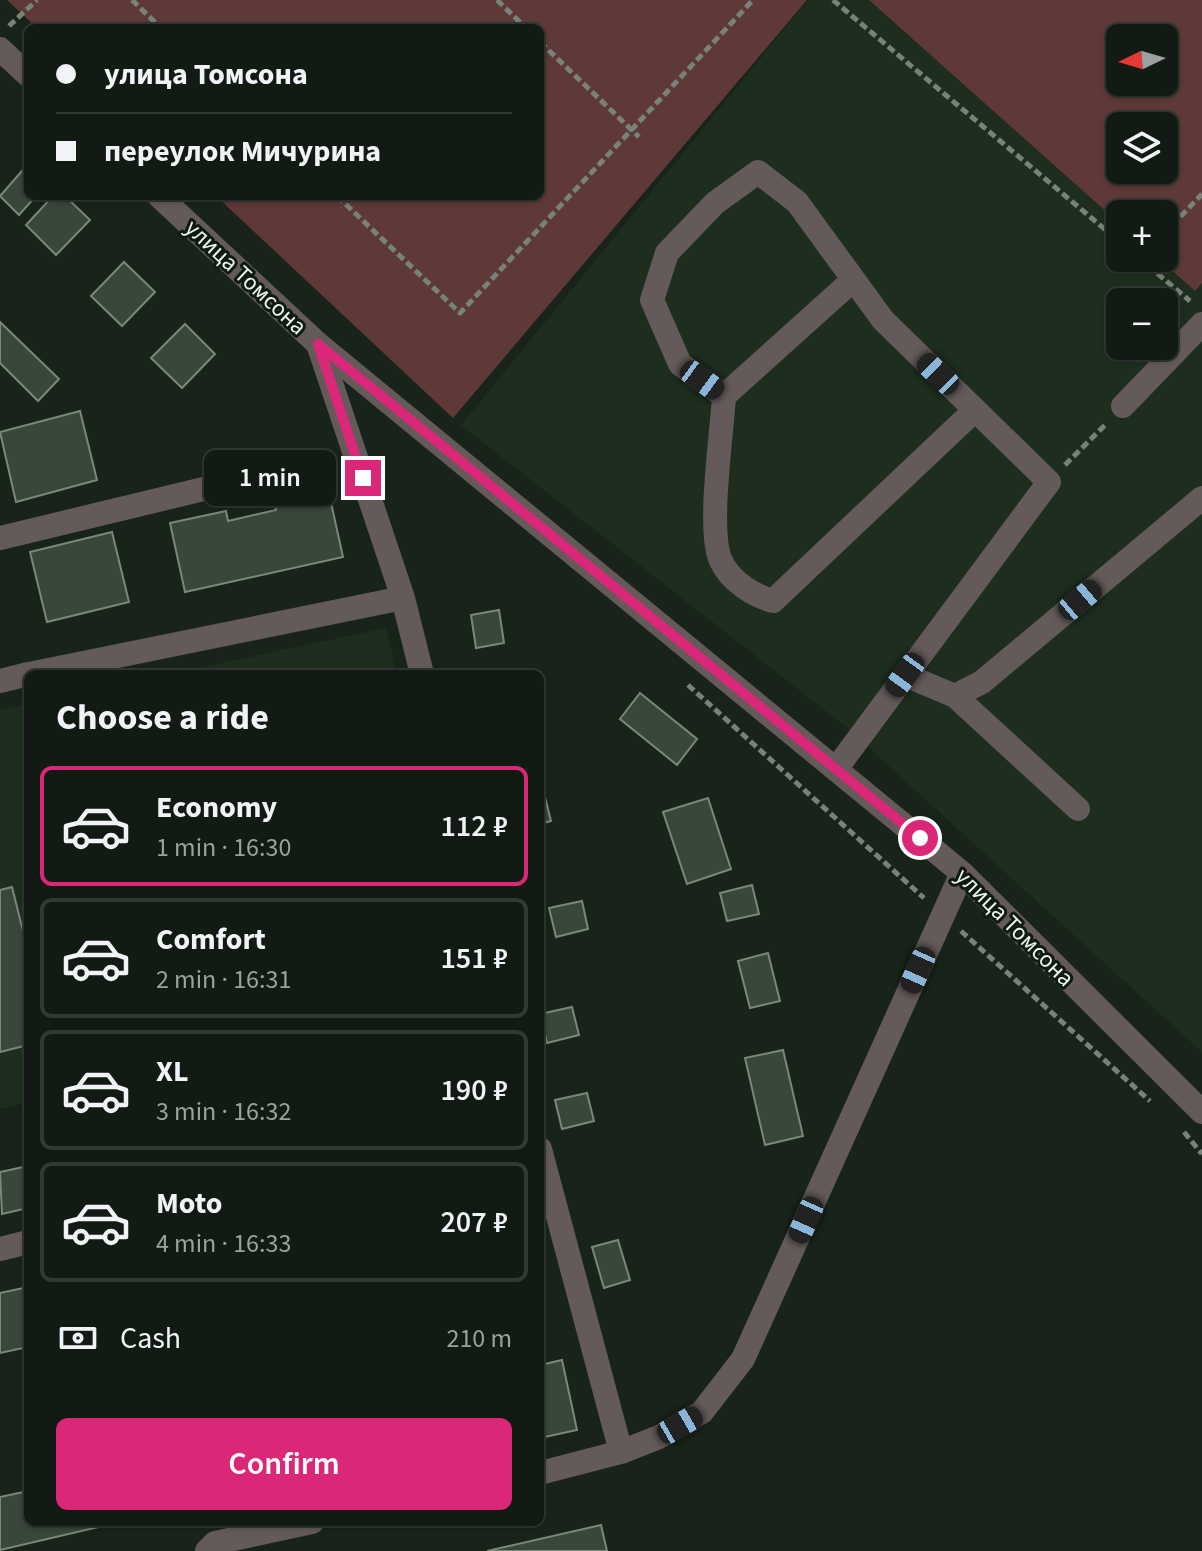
<!DOCTYPE html>
<meta charset="utf-8">
<style>
body{margin:0;font-family:"Source Sans 3",sans-serif;background:#1b241c;color:#f1f3f6;height:100vh;display:flex;flex-direction:column;font-size:30px;white-space:nowrap}
*{box-sizing:border-box;margin:0}
p{font-size:26px;color:#9ca1a0}
.icon{flex:none;width:44px;height:44px;fill:none;stroke:currentColor;stroke-width:2;stroke-linecap:round;stroke-linejoin:round}
.map{position:relative;flex:1;overflow:hidden}
.panel{position:absolute;left:24px;top:670px;width:520px;height:856px;display:flex;flex-direction:column;background:#121b13;border-radius:12px;box-shadow:0 2px 6px #0004,0 0 0 2px #313933}
.panel>*{flex:none}
.top-card{position:absolute;left:24px;top:24px;width:520px;height:176px;border-radius:12px;box-shadow:0 2px 6px #0004,0 0 0 2px #313933;display:grid;align-content:center;height:176px;padding:0 32px;background:#121b13}
.needle{width:52px;rotate:265deg}
.tools{position:absolute;left:1106px;top:24px;display:grid;gap:16px}
.tools a{display:grid;place-items:center;width:72px;height:72px;border-radius:12px;background:#121b13;box-shadow:0 2px 6px #0004,0 0 0 2px #313933;font-size:40px}
.end{position:absolute;width:36px;height:36px;margin:-18px;border:10px solid #db2777;background:#fff;box-shadow:0 0 0 4px #fff}
.from{border-radius:50%}
.bubble{position:absolute;height:56px;border-radius:12px;background:#121b13;box-shadow:0 2px 6px #0004,0 0 0 2px #313933;font-size:26px;font-weight:600;line-height:56px;text-align:center}
.car{position:absolute;width:24px;height:48px;margin:-24px -12px;border-radius:10px;box-shadow:0 0 6px 2px #0007;background:linear-gradient(#222 24%,#8ab4d8 0 40%,#222 0 76%,#8ab4d8 0 86%,#222 0)}
.top-card b{display:flex;align-items:center;gap:28px;height:76px;font-size:30px}
.top-card b+b{border-top:2px solid #313933}
.top-card i{width:20px;height:20px;background:#f1f3f6}
ul{padding:0;list-style:none}
li{display:flex;align-items:center;gap:24px;height:120px;margin:0 16px 12px;padding:0 16px;border:4px solid #313933;border-radius:12px}
li div{flex:1}
li b{display:block;font-size:30px}
li em{font-style:normal;font-weight:600}
li.active{border-color:#db2777}
li>.icon{width:72px;height:72px;stroke-width:1.5}
h2{padding:0 32px;font-size:36px;line-height:96px}
.pay{display:flex;align-items:center;gap:20px;height:88px;padding:0 32px;font-size:30px}
.pay p{margin-inline-start:auto}
.cta{display:flex;gap:16px;margin-top:auto;padding:16px 32px}
.cta a{flex:1;height:92px;border-radius:12px;background:#db2777;color:#fff;font-size:32px;font-weight:600;line-height:92px;text-align:center}
.map>svg:first-child{display:block}
</style>
<div class="map">
<svg width="1202" height="1551" viewBox="0 0 1202 1551">
<rect width="100%" height="100%" fill="#182419"/>
<path fill="#1d2e1e" fill-rule="evenodd" d="M808,0H869L1120,224V258H1158L1194,290L1202,283V1052L845,726L461,425ZM1120,302H1164V346H1120Z
M386,628L397,674H170Z
M28,704V1102L0,1109V710Z"/>
<path fill="#5e3937" fill-rule="evenodd" d="M7,0H807L453,418L216,196H540V28H37Z
M869,0H1202V283L1195,291L1158,258H1164V214H1120V224ZM1120,38H1164V82H1120ZM1120,126H1164V170H1120Z"/>
<path fill="#39463a" stroke="#79887a" stroke-width="2" d="M28,164V196H36L19,215L0,196Z
M53,196H65L90,220L56,255L26,225Z
M124,262L155,292L122,326L91,296Z
M0,322L59,379L38,401L0,363Z
M185,324L215,354L182,388L151,358Z
M80,411L97,480L16,502L0,432Z
M328,489L343,557L185,592L170,523L226,511L228,521L276,510L274,501Z
M112,532L129,602L47,622L30,552Z
M499,610L504,643L476,648L471,615Z
M640,693L697,739L677,765L620,719Z
M544,793L551,821L540,824V794Z
M708,798L731,869L687,884L663,812Z
M752,885L759,914L727,921L720,893Z
M12,887L28,951V1045L0,1052V890Z
M582,901L588,929L556,937L549,908Z
M768,953L780,1001L750,1008L738,961Z
M572,1007L579,1035L547,1043L540,1014Z
M783,1050L803,1136L765,1145L745,1058Z
M587,1093L594,1121L562,1129L555,1100Z
M28,1166V1208L2,1214L0,1172Z
M618,1240L630,1280L604,1288L592,1247Z
M28,1287V1347L0,1353V1293Z
M562,1360L577,1430L540,1438V1365Z
M28,1491V1522H120L0,1550V1497Z
M601,1525L607,1551H487Z"/>
<g fill="none" stroke-linecap="round" stroke-linejoin="round">
<path stroke="#778278" stroke-width="5" stroke-dasharray="8 4" stroke-linecap="butt" d="M132,0L161,28
M497,0L526,28
M833,0L1120,242
M9,26L37,0
M540,42L639,137
M337,196L460,313L753,0
M1164,234L1202,194
M1139,258L1190,301
M1065,465L1106,424
M688,685L924,898
M961,931L1150,1101
M1184,1132L1202,1154"/>
<path stroke="#645a5a" stroke-width="24" d="M0,49L28,75
M159,196L318,344L962,873L1202,1112
M318,344L403,598L422,674
M724,396C722,434 707,531 721,561C730,581 754,596 773,601L975,410
M1123,406L1202,324
M0,538L262,475
M29,674L403,598
M905,675L955,696L982,682L1202,498
M0,681L28,674
M955,696L1078,809
M836,769L1049,482L883,320L797,202L758,172L715,203L667,253L652,300L680,364L724,396L853,280
M540,1149L621,1452
M0,1249L28,1242
M540,1473L621,1452L659,1437L702,1412L743,1359L962,873
M207,1551L215,1543L312,1522"/>
</g>
<g fill="none" stroke-linecap="round" stroke-linejoin="round">
<path stroke="#db2777" stroke-width="10" d="M363,478L318,344L920,838"/>
</g>
<g text-anchor="middle" stroke-width="6" stroke-linejoin="round" paint-order="stroke">
<g font-size="24" fill="#ecf4ec" stroke="#0f1b10">
<text transform="translate(246 277) rotate(43)" y="8">улица Томсона</text>
<text transform="translate(1015 927) rotate(45)" y="8">улица Томсона</text>
</g>
</g>
</svg>
<div class="tools">
<a><svg class="needle" viewBox="-14 -14 28 28"><path d="M0-13l5 13h-10z" fill="#e53935"/><path d="M0 13l5-13h-10z" fill="#9ca1a0"/></svg></a>
<a><svg class="icon" aria-label="layers" viewBox="0 0 24 24"><path d="M12 4l9 5-9 5-9-5zM3 14l9 5 9-5"/></svg></a>
<a>+</a>
<a>−</a>
</div>
<i class="end from" style="left:920px;top:838px"></i>
<i class="end" style="left:363px;top:478px"></i>
<div class="bubble" style="left:204px;top:450px;width:132px">1 min</div>
<i class="car" style="left:938px;top:374px;rotate:314deg"></i>
<i class="car" style="left:702px;top:380px;rotate:126deg"></i>
<i class="car" style="left:1080px;top:600px;rotate:50deg"></i>
<i class="car" style="left:905px;top:675px;rotate:216deg"></i>
<i class="car" style="left:918px;top:970px;rotate:204deg"></i>
<i class="car" style="left:806px;top:1220px;rotate:204deg"></i>
<i class="car" style="left:680px;top:1425px;rotate:60deg"></i>
<div class="top-card">
<b><i class="from"></i>улица Томсона</b>
<b><i></i>переулок Мичурина</b>
</div>
<section class="panel">
<h2>Choose a ride</h2>
<ul>
<li class="active"><svg class="icon" aria-label="car" viewBox="0 0 24 24"><path d="M5 17H2v-5l4-1 3-4h7l3 4 3 1v5h-3M9 17h6M6 11h13"/><circle cx="7" cy="17" r="2"/><circle cx="17" cy="17" r="2"/></svg><div><b>Economy</b><p>1 min · 16:30</p></div><em>112 ₽</em></li>
<li><svg class="icon" aria-label="car" viewBox="0 0 24 24"><path d="M5 17H2v-5l4-1 3-4h7l3 4 3 1v5h-3M9 17h6M6 11h13"/><circle cx="7" cy="17" r="2"/><circle cx="17" cy="17" r="2"/></svg><div><b>Comfort</b><p>2 min · 16:31</p></div><em>151 ₽</em></li>
<li><svg class="icon" aria-label="car" viewBox="0 0 24 24"><path d="M5 17H2v-5l4-1 3-4h7l3 4 3 1v5h-3M9 17h6M6 11h13"/><circle cx="7" cy="17" r="2"/><circle cx="17" cy="17" r="2"/></svg><div><b>XL</b><p>3 min · 16:32</p></div><em>190 ₽</em></li>
<li><svg class="icon" aria-label="car" viewBox="0 0 24 24"><path d="M5 17H2v-5l4-1 3-4h7l3 4 3 1v5h-3M9 17h6M6 11h13"/><circle cx="7" cy="17" r="2"/><circle cx="17" cy="17" r="2"/></svg><div><b>Moto</b><p>4 min · 16:33</p></div><em>207 ₽</em></li>
</ul>
<div class="pay"><svg class="icon" aria-label="cash" viewBox="0 0 24 24"><path d="M3 7h18v10H3z"/><circle cx="12" cy="12" r="2"/></svg>Cash<p>210 m</p></div>
<div class="cta"><a>Confirm</a></div>
</section>
</div>
